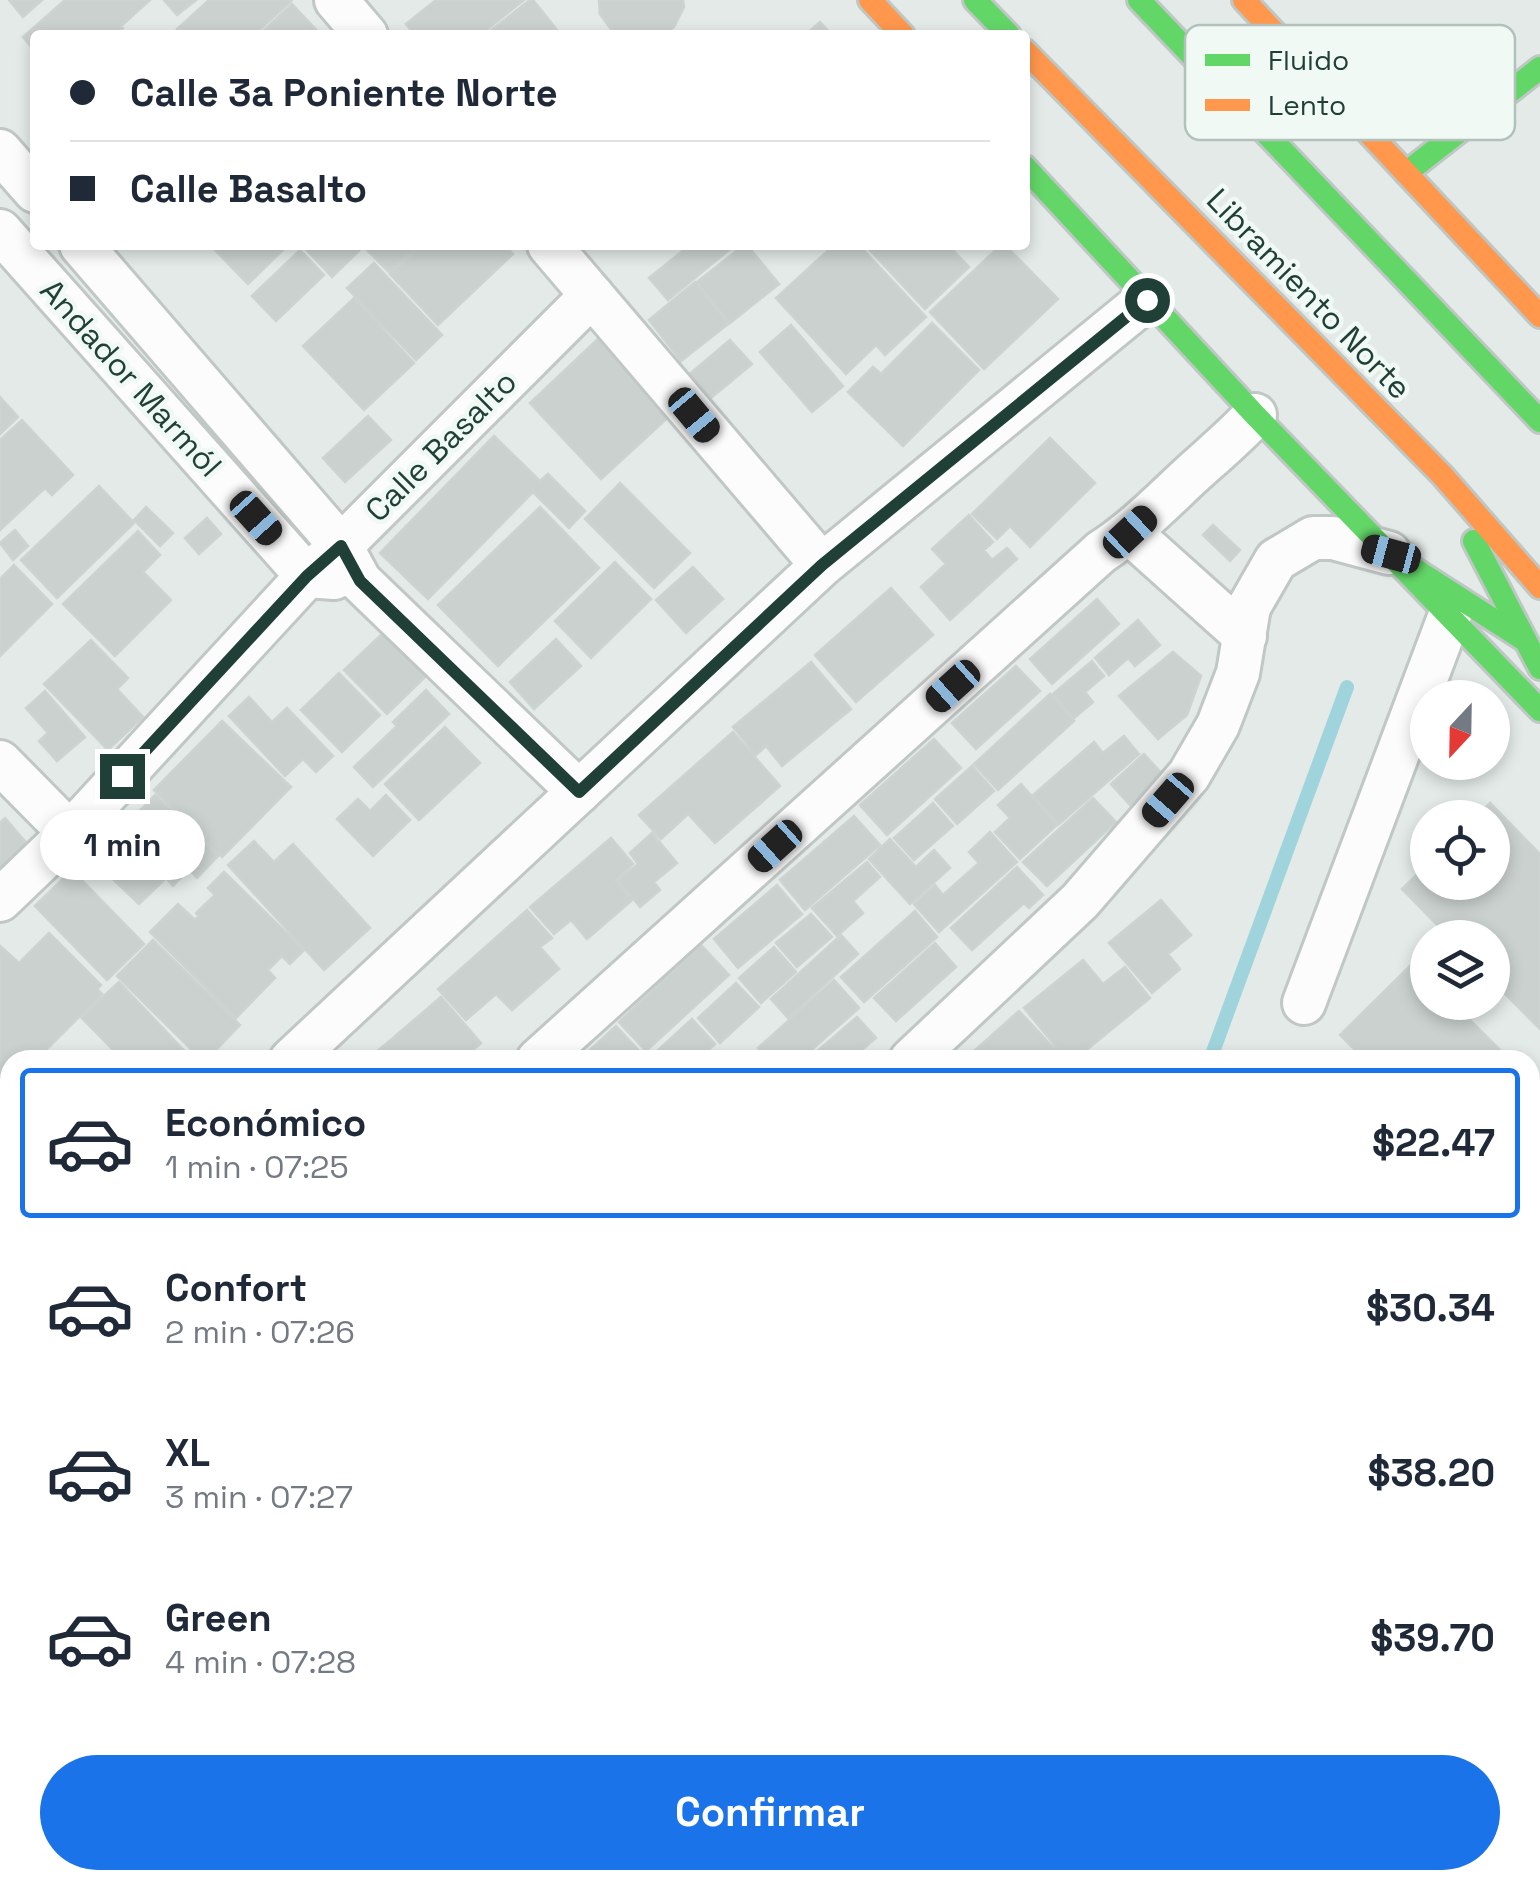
<!DOCTYPE html>
<html lang="es">
<meta charset="utf-8">
<style>
body{margin:0;font-family:"Space Grotesk",sans-serif;background:#f6f6f7;color:#1f2937;height:100vh;display:flex;flex-direction:column;font-size:38px;white-space:nowrap}
*{box-sizing:border-box;margin:0}
p{font-size:32px;color:#747a83}
.icon{flex:none;width:55px;height:55px;fill:none;stroke:currentColor;stroke-width:2;stroke-linecap:round;stroke-linejoin:round}
.map{position:relative;flex:1;overflow:hidden}
.side{position:absolute;left:0px;top:1050px;width:1540px;height:840px;display:flex;flex-direction:column;background:#fff;border-radius:30px 30px 0 0;box-shadow:0 5px 15px #0003}
.side>*{flex:none}
.banner{position:absolute;left:30px;top:30px;width:1000px;height:220px;border-radius:10px;box-shadow:0 5px 15px #0003;display:grid;align-content:center;height:220px;padding:0 40px;background:#fff}
.needle{width:65px;rotate:202deg}
.controls{position:absolute;left:1410px;top:680px;display:grid;gap:20px}
.controls a{display:grid;place-items:center;width:100px;height:100px;border-radius:50%;background:#fff;box-shadow:0 5px 15px #0003;font-size:50px}
.end{position:absolute;width:45px;height:45px;margin:-22px;border:12px solid #1f3f37;background:#fff;box-shadow:0 0 0 5px #fff}
.from{border-radius:50%}
.bubble{position:absolute;height:70px;border-radius:35px;background:#fff;box-shadow:0 5px 15px #0003;font-size:32px;font-weight:700;line-height:70px;text-align:center}
.car{position:absolute;width:30px;height:60px;margin:-30px -15px;border-radius:12px;box-shadow:0 0 8px 2px #0007;background:linear-gradient(#222 24%,#8ab4d8 0 40%,#222 0 76%,#8ab4d8 0 86%,#222 0)}
.banner b{display:flex;align-items:center;gap:35px;height:95px;font-size:38px}
.banner b+b{border-top:2px solid #e0e1e3}
.banner i{width:25px;height:25px;background:#1f2937}
ul{padding:18px 0 0;list-style:none}
li{display:flex;align-items:center;gap:30px;height:150px;margin:0 20px 15px;padding:0 20px;border:5px solid transparent;border-radius:10px}
li div{flex:1}
li b{display:block;font-size:38px}
li em{font-style:normal;font-weight:700}
li.on{border-color:#1a73e8}
li>.icon{width:90px;height:90px;stroke-width:1.5}
.action{display:flex;gap:20px;margin-top:auto;padding:20px 40px}
.action a{flex:1;height:115px;border-radius:60px;background:#1a73e8;color:#fff;font-size:40px;font-weight:700;line-height:115px;text-align:center}
.map>svg:first-child{display:block}
</style>
<div class="map">
<svg width="1540" height="1890" viewBox="0 0 1540 1890">
<rect width="100%" height="100%" fill="#e3eae7"/>
<path fill="#cbe4d3" d="M1530,1811L1540,1821V1890H1447L1454,1880H1530Z"/>
<g fill="none" stroke-linecap="round" stroke-linejoin="round">
<path stroke="#a0d4dc" stroke-width="14" d="M1210,1060L1347,687
M797,1880L799,1890"/>
</g>
<path fill="#cad1ce" stroke="#ccd3d0" stroke-width="2.5" d="M9,0H42L23,17Z
M65,0H150L121,26L123,28L115,35H35V51L23,37Z
M164,0H196L177,15Z
M209,0H289L291,1L254,35H182L177,29Z
M436,0H524L480,35H415L406,24Z
M530,0H533L561,35H485Z
M599,0H683L684,7L674,27L663,35H618L613,32L600,14Z
M292,4L321,35H259Z
M820,22L832,35H805Z
M214,245H288L248,284L212,247Z
M302,245H365L332,277Z
M368,245H418L389,272L365,248Z
M422,245H504L513,254L438,325L390,274Z
M690,245H725L729,250L668,300L649,278Z
M744,245H747L779,284L730,323L697,282Z
M834,245H859L926,317L885,355L876,345L846,374L776,298Z
M865,245H948L969,267L925,309Z
M1001,245H1005L1058,299L984,369L930,312Z
M300,250L324,275L276,321L252,296Z
M374,263L442,335L416,360L347,288Z
M695,282L728,324L681,361L649,320Z
M354,298L414,363L364,410L303,346Z
M932,323L979,370L903,446L848,392L873,367L881,374Z
M791,325L843,386L812,412L760,352Z
M601,336L673,413L601,479L530,403Z
M730,340L752,364L706,402L685,378Z
M0,397L18,417L0,434Z
M368,416L391,440L345,482L323,458Z
M22,420L73,475L52,495L45,488L0,530V440Z
M494,436L540,481L548,474L585,511L569,528L533,492L428,599L380,553Z
M1050,438L1095,483L1030,547L1010,526L997,539L972,514Z
M620,483L690,553L654,588L585,519Z
M99,486L134,523L57,598L21,560Z
M146,507L173,533L160,546L134,520Z
M540,507L599,568L498,666L438,605Z
M969,515L993,542L984,550L992,560L1007,548L1017,559L950,620L921,587L946,564L932,549Z
M207,518L221,534L199,554L185,538Z
M1213,525L1240,550L1230,561L1203,535Z
M15,530L28,546L13,560L0,543Z
M138,531L160,555L143,572L171,600L115,656L63,604Z
M615,562L651,599L591,658L555,621Z
M14,565L52,604L0,656V579Z
M693,567L723,599L686,633L656,600Z
M891,588L933,635L856,702L815,655Z
M1097,599L1119,624L1052,684L1030,659Z
M1138,620L1160,645L1135,666L1128,658L1109,675L1095,658Z
M384,632L426,676L387,714L344,670Z
M556,639L581,666L534,709L510,682Z
M91,640L128,678L117,689L143,717L108,750L44,684Z
M1173,652L1201,676L1187,715L1158,739L1119,696Z
M1092,661L1104,676L1085,692L1093,702L1074,718L1053,694Z
M811,662L851,709L782,766L766,746L756,755L733,727Z
M1016,666L1040,691L976,749L952,723Z
M339,673L380,715L342,752L301,710Z
M426,690L449,714L373,787L354,767L397,726L393,722Z
M45,691L85,737L57,761L39,741L48,733L26,708Z
M1050,694L1074,721L998,790L974,764Z
M249,697L272,722L287,708L333,756L316,772L303,759L285,776L229,716Z
M222,721L291,787L222,857L154,790Z
M445,727L480,763L419,820L385,784Z
M733,732L780,786L715,843L688,814L661,839L639,815Z
M1124,736L1139,754L1059,824L1033,795L1094,742L1103,753Z
M934,739L961,768L887,835L860,805Z
M1144,754L1163,775L1130,805L1111,784Z
M972,766L994,791L957,824L935,799Z
M1021,784L1057,825L1020,859L995,832L1010,818L998,805Z
M155,795L218,856L197,878L189,869L173,886L166,878L139,904L95,862L120,837L117,834Z
M386,795L410,820L373,856L337,819L358,799L370,811Z
M1093,798L1116,822L1047,886L1023,862Z
M933,803L953,826L914,860L894,838Z
M1490,803L1540,854V1029L1492,981V938H1450L1402,889L1428,864V882H1492V818H1475Z
M854,816L880,845L805,910L780,880Z
M5,818L30,847L0,873V823Z
M990,832L1017,862L939,932L914,904L935,885L943,895L979,863L969,852Z
M652,833L677,863L654,882L660,890L640,907L618,880L638,864L630,853Z
M611,838L633,864L615,880L632,900L587,939L571,920L554,934L530,907Z
M890,839L916,867L934,850L950,868L910,904L869,859Z
M254,841L274,862L293,844L370,928L324,970L228,865Z
M867,862L880,877L853,901L863,913L837,936L812,908Z
M1017,867L1043,895L1029,908L1024,903L972,950L951,928Z
M72,870L144,944L107,980L35,906Z
M224,872L304,950L290,964L282,956L268,970L275,978L236,1018L150,932L178,904L195,920L199,916L196,913L215,895L208,888Z
M777,885L802,914L738,968L714,939Z
M1161,900L1191,935L1168,954L1180,969L1152,993L1109,943Z
M527,910L552,938L540,947L559,969L512,1010L496,994L466,1020L438,989Z
M915,911L937,937L864,1002L841,977Z
M811,914L832,937L797,967L776,943Z
M49,933L101,985L97,989L102,994L36,1060H10V1086L0,1096V946L19,963Z
M841,935L858,954L788,1018L771,999Z
M153,940L240,1025L206,1060H202L117,976Z
M935,943L956,967L896,1021L874,998Z
M701,945L729,975L646,1051L619,1022Z
M774,947L796,972L761,1003L739,978Z
M1083,960L1103,984L1125,967L1150,998L1074,1060H1067L1024,1008Z
M1413,963L1428,978V1002H1452L1510,1060H1365L1340,1035Z
M834,980L859,1008L800,1060H768L758,1048Z
M119,982L193,1060H123L81,1017Z
M736,983L759,1007L720,1043L698,1018Z
M441,997L481,1043L461,1060H377L373,1055Z
M1019,1011L1065,1060H964Z
M857,1017L876,1038L850,1060H807Z
M692,1019L715,1044L698,1060H662L656,1052Z
M616,1026L642,1054L636,1060H579Z
M1530,1098L1540,1108L1530,1120Z
M1540,1119V1232L1530,1222V1129Z
M1530,1367L1540,1378V1385L1530,1394Z
M10,1394V1452L0,1442V1405Z
M1540,1398V1464L1535,1459L1530,1463V1409Z
M1530,1485L1540,1495V1508L1530,1519Z
M1530,1620L1540,1630V1655L1536,1659L1530,1652Z
M1,1632L10,1638V1697L0,1688Z
M1530,1662L1535,1667L1540,1662V1717L1530,1727Z
M0,1694L10,1702V1734L3,1728L0,1732Z
M5,1761L10,1764V1831L0,1823V1768Z
M1540,1770V1794L1530,1785V1780Z
M0,1825L10,1834V1880H29L20,1890L0,1889Z
M127,1880H148L159,1890H117Z
M174,1880H229L220,1890H168L166,1888Z
M256,1880H310L317,1886L314,1890H247Z
M465,1880H543L534,1890H475Z
M634,1880H662L672,1890H625Z
M1003,1880H1111L1104,1890H996Z
M1140,1880H1191L1205,1890H1132Z
M1326,1880H1372L1385,1890H1319Z
M1380,1880H1440L1432,1890H1393Z"/>
<g fill="none" stroke-linecap="round" stroke-linejoin="round">
<defs>
<path id="street" d="M336,0L366,35
M0,151L35,191
M0,231L307,576L334,578
M81,245L341,546L360,581L579,792
M549,245L822,565
M1130,533L1245,636
M0,762L70,833
M0,900L70,833L307,576L341,546L592,295
M1304,1003L1450,615
M291,1060L822,565L1147,299
M538,1060L1101,552C1135,530 1162,502 1191,475C1213,455 1235,437 1255,415
M911,1060L1080,901L1189,775L1218,725L1238,673L1249,607L1276,560L1313,538H1333L1389,553
M0,1169L10,1179
M1530,1290L1540,1299
M0,1348L10,1336
M1530,1554L1540,1542
M0,1572L10,1560
M387,1880L399,1890
M69,1890L77,1880
M1271,1890L1278,1880"/>
<path id="fast" d="M975,0L1009,35
M1139,0L1540,421
M1025,167L1255,415L1540,710
M1406,173L1540,68
M1474,541L1540,668
M1391,554L1523,639"/>
<path id="slow" d="M870,0L903,35
M1244,0L1540,316
M1025,51L1442,475L1540,587"/>
</defs>
<use href="#street" stroke="#c0c7c4" stroke-width="48"/>
<use href="#fast" stroke="#bfc7c4" stroke-width="28"/>
<use href="#slow" stroke="#bfc7c4" stroke-width="28"/>
<use href="#street" stroke="#fbfcfb" stroke-width="42"/>
<use href="#fast" stroke="#63d668" stroke-width="22"/>
<use href="#slow" stroke="#ff974d" stroke-width="22"/>
</g>
<g fill="none" stroke-linecap="round" stroke-linejoin="round">
<path stroke="#1f3f37" stroke-width="12" d="M122,776L307,576L341,546L360,581L579,792L822,565L1147,300"/>
</g>
<g text-anchor="middle" stroke-width="9" stroke-linejoin="round" paint-order="stroke">
<g font-size="32" fill="#1f3f37" stroke="#f1f9f5">
<text transform="translate(1309 294) rotate(46)" y="11">Libramiento Norte</text>
<text transform="translate(131 378) rotate(48)" y="11">Andador Marmól</text>
<text transform="translate(441 446) rotate(-45)" y="11">Calle Basalto</text>
</g>
</g>
<rect x="1185" y="25" width="330" height="115" rx="15" fill="#f1f9f5" stroke="#b2c1bc" stroke-width="2.5"/>
<rect x="1205" y="54" width="45" height="12" fill="#63d668"/>
<rect x="1205" y="99" width="45" height="12" fill="#ff974d"/>
<g font-size="28" fill="#1f3f37">
<text x="1268" y="70">Fluido</text>
<text x="1268" y="115">Lento</text>
</g>
</svg>
<div class="controls">
<a><svg class="needle" viewBox="-14 -14 28 28"><path d="M0-13l5 13h-10z" fill="#e53935"/><path d="M0 13l5-13h-10z" fill="#747a83"/></svg></a>
<a><svg class="icon" aria-label="locate" viewBox="0 0 24 24"><circle cx="12" cy="12" r="6"/><path d="M12 2v4M12 18v4M2 12h4M18 12h4"/></svg></a>
<a><svg class="icon" aria-label="layers" viewBox="0 0 24 24"><path d="M12 4l9 5-9 5-9-5zM3 14l9 5 9-5"/></svg></a>
</div>
<i class="end from" style="left:1147px;top:300px"></i>
<i class="end" style="left:122px;top:776px"></i>
<div class="bubble" style="left:40px;top:810px;width:165px">1 min</div>
<i class="car" style="left:694px;top:415px;rotate:140deg"></i>
<i class="car" style="left:256px;top:518px;rotate:138deg"></i>
<i class="car" style="left:1130px;top:532px;rotate:47deg"></i>
<i class="car" style="left:1391px;top:554px;rotate:285deg"></i>
<i class="car" style="left:953px;top:686px;rotate:228deg"></i>
<i class="car" style="left:1168px;top:800px;rotate:221deg"></i>
<i class="car" style="left:775px;top:846px;rotate:228deg"></i>
<div class="banner">
<b><i class="from"></i>Calle 3a Poniente Norte</b>
<b><i></i>Calle Basalto</b>
</div>
<section class="side">
<ul>
<li class="on"><svg class="icon" aria-label="car" viewBox="0 0 24 24"><path d="M5 17H2v-5l4-1 3-4h7l3 4 3 1v5h-3M9 17h6M6 11h13"/><circle cx="7" cy="17" r="2"/><circle cx="17" cy="17" r="2"/></svg><div><b>Económico</b><p>1 min · 07:25</p></div><em>$22.47</em></li>
<li><svg class="icon" aria-label="car" viewBox="0 0 24 24"><path d="M5 17H2v-5l4-1 3-4h7l3 4 3 1v5h-3M9 17h6M6 11h13"/><circle cx="7" cy="17" r="2"/><circle cx="17" cy="17" r="2"/></svg><div><b>Confort</b><p>2 min · 07:26</p></div><em>$30.34</em></li>
<li><svg class="icon" aria-label="car" viewBox="0 0 24 24"><path d="M5 17H2v-5l4-1 3-4h7l3 4 3 1v5h-3M9 17h6M6 11h13"/><circle cx="7" cy="17" r="2"/><circle cx="17" cy="17" r="2"/></svg><div><b>XL</b><p>3 min · 07:27</p></div><em>$38.20</em></li>
<li><svg class="icon" aria-label="car" viewBox="0 0 24 24"><path d="M5 17H2v-5l4-1 3-4h7l3 4 3 1v5h-3M9 17h6M6 11h13"/><circle cx="7" cy="17" r="2"/><circle cx="17" cy="17" r="2"/></svg><div><b>Green</b><p>4 min · 07:28</p></div><em>$39.70</em></li>
</ul>
<div class="action"><a>Confirmar</a></div>
</section>
</div>
